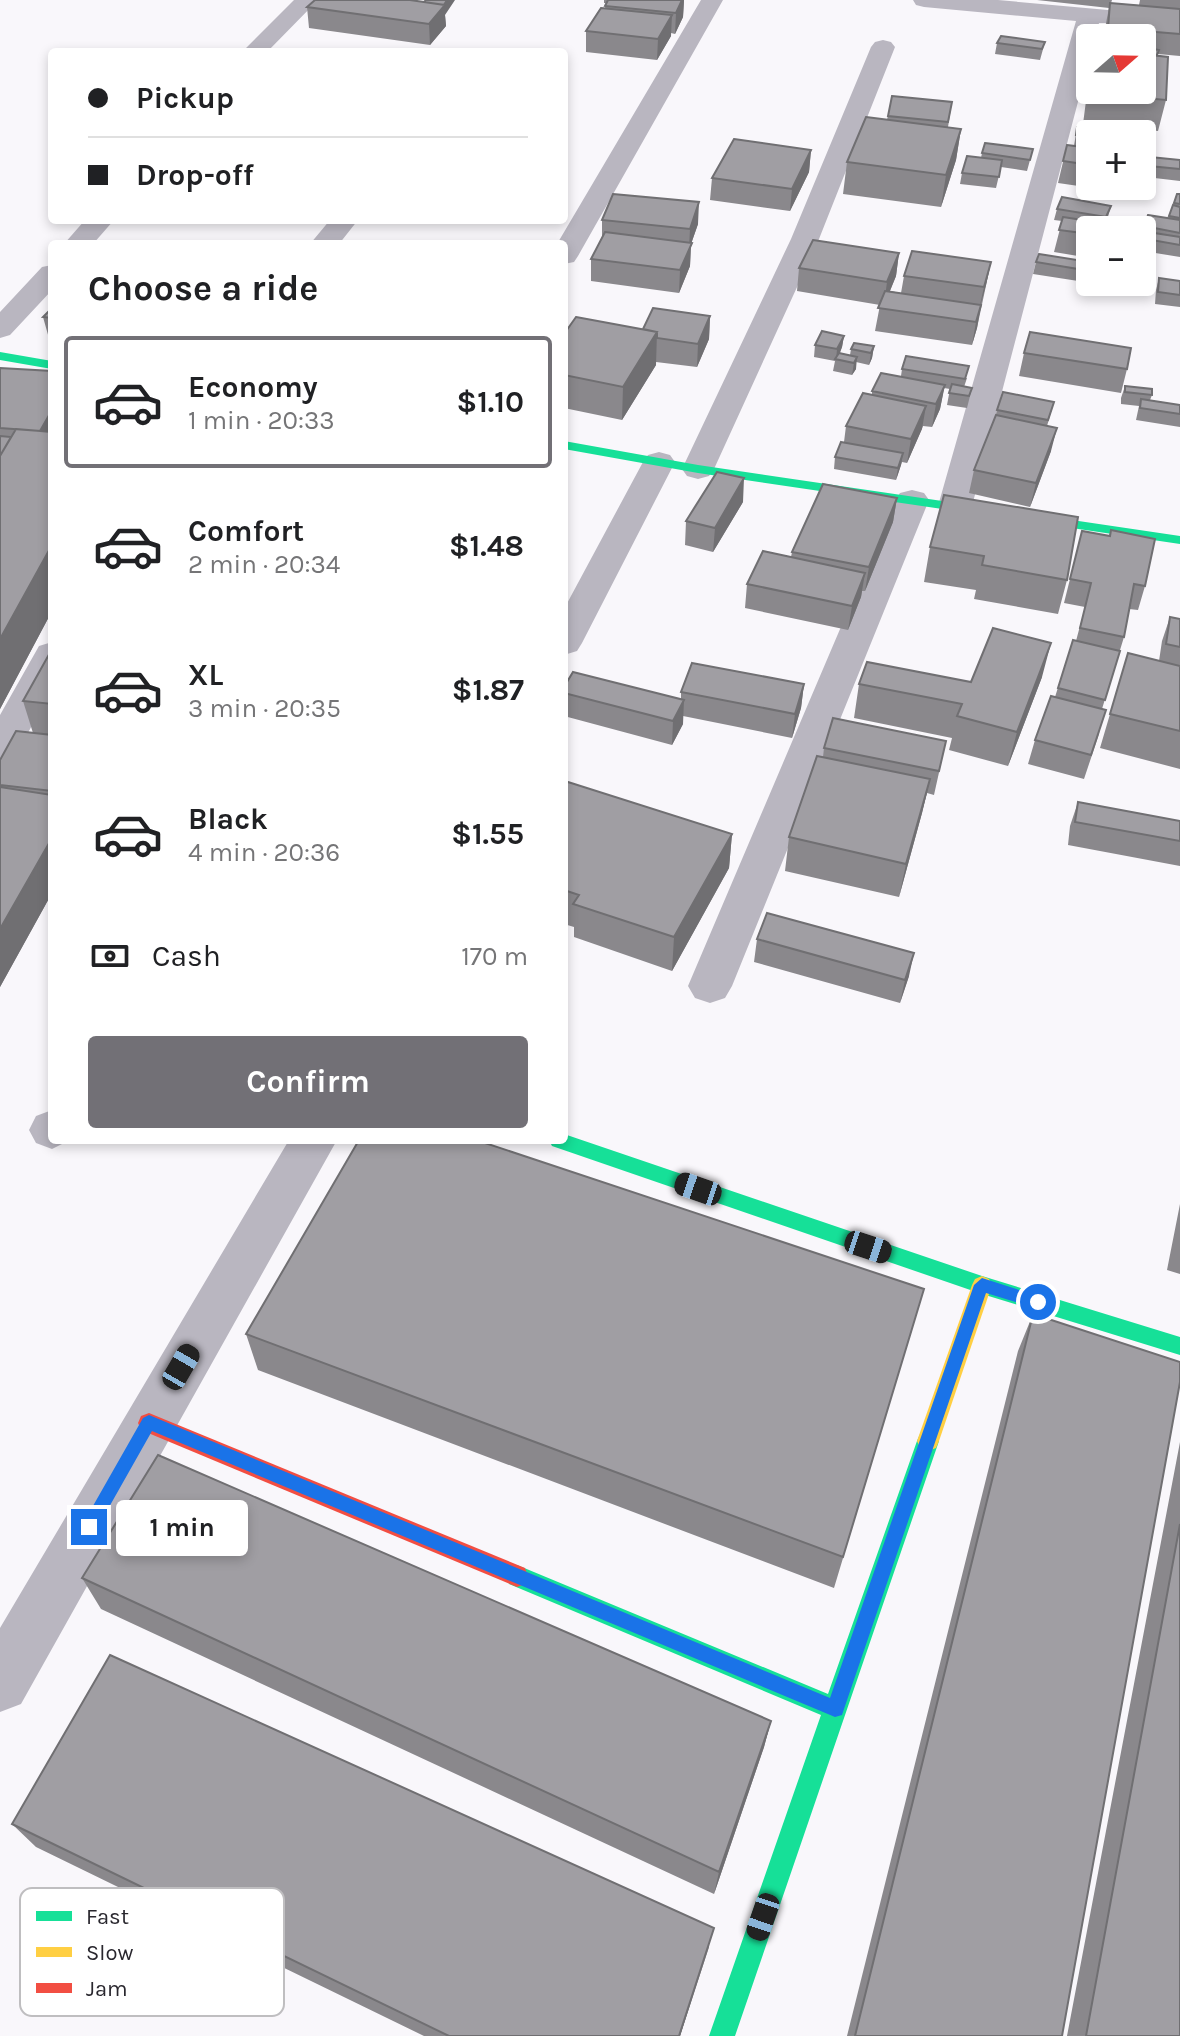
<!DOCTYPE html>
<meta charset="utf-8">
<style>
body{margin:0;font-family:Karla,sans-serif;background:#f6f6f6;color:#202124;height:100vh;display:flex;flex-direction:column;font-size:30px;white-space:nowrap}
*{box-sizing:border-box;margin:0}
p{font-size:26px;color:#757577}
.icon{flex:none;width:44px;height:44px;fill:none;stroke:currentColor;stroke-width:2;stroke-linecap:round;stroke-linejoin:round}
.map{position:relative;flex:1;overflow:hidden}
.drawer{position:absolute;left:48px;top:240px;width:520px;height:904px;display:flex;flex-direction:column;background:#fff;border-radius:8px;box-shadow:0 4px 12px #0003}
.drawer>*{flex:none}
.guide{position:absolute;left:48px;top:48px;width:520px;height:176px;border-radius:8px;box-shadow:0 4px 12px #0003;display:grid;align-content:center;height:176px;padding:0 40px;background:#fff}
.needle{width:52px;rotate:70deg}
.tools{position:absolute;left:1076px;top:24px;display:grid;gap:16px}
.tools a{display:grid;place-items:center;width:80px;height:80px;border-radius:8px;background:#fff;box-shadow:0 4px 12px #0003;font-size:40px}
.end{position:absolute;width:36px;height:36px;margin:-18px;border:10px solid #1a73e8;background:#fff;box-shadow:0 0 0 4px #fff}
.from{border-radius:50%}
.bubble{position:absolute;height:56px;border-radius:8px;background:#fff;box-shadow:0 4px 12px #0003;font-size:26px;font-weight:700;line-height:56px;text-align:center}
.car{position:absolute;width:24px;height:48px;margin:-24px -12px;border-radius:10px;box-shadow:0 0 6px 2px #0007;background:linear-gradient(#222 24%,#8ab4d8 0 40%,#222 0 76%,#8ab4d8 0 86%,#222 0)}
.guide b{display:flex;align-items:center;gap:28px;height:76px;font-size:30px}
.guide b+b{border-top:2px solid #e0e0e0}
.guide i{width:20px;height:20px;background:#202124}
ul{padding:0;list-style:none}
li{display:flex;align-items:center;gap:24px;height:132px;margin:0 16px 12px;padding:0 24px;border:4px solid transparent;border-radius:8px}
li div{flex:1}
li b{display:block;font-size:30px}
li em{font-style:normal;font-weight:700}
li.selected{border-color:#727076}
li>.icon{width:72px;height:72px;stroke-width:1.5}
h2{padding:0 40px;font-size:36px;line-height:96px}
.pay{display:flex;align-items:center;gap:20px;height:88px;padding:0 40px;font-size:30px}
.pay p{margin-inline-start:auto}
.action{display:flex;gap:16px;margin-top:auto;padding:16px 40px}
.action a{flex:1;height:92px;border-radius:8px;background:#727076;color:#fff;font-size:32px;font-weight:700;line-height:92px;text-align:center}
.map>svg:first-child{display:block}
</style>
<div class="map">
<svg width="1180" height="2036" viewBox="0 0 1180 2036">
<rect width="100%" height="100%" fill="#f9f7fb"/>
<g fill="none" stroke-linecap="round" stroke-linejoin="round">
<path fill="#b9b6c0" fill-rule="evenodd" d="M294,0H318L267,52H242Z
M701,0H723L578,256L574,262L564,264V244H557Z
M913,0H998L1119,11L1127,13L1130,18L1127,23H1099L1095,38H1090V56L972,506L967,513L955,516L943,513L938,506L1076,21L924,7L916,5Z
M883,40L891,42L895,47L819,239L714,469L709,476L698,479L687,476L682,469L791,239L871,47L875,42Z
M85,220H114L93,244H64Z
M330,220H358L339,244H310Z
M52,265V290L10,335L0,338V312L42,267Z
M659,452L670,455L675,462L582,643L577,651L564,655V609L643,462L648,455Z
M912,490L924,493L929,500L732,986L725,998L710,1003L695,998L688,986L895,500L900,493Z
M52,642V688L14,759L0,763V715L39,646Z
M52,1110V1140H70L52,1149L36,1143L29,1130L36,1116Z
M289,1140H337L21,1704L0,1712V1628Z"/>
<path fill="#16e098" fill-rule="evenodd" d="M0,352L52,361V369L0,360Z
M564,441L698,465L1180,536V544L698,473L564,449Z
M564,1134L982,1276L1180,1337V1355L982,1294L552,1146L549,1140H564Z
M928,1431L936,1434L939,1441L735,2036H709L821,1715L509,1584L506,1576L509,1568L517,1565L828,1694L917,1441L920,1434Z"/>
<path fill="#ffcf43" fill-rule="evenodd" d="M982,1276L989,1279L992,1285L939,1441L936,1448L928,1451L920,1448L917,1441L972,1285L975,1279Z"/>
<path fill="#f24e42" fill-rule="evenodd" d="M149,1413L525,1568L528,1576L525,1584L517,1587L141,1430L138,1423L141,1416Z"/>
</g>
<path fill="#8a888c" d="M604,0H684L683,17L675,34L671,33V36L657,60L586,52V31L605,8L606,3H604Z
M1037,0H1112L1111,3L1139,5L1140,0H1180V56L1158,54L1157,56L1166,100L1158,131L1083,124L1090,70V90H1142V38H1104L1106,23L1109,8Z
M307,7L445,15L446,26L430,45L309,28Z
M1045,42L1040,60L995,54L997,43Z
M892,96L952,102L948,127L961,129L956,160L941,207L843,194L847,162L887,120Z
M1077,127L1146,134L1143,153L1142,134H1090V186H1136L1134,194L1058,183L1067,145L1074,146Z
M1033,149L1027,171L1001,167L996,188L960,184L962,173L981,158L982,153Z
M811,150L809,172L790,211L710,200L712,178Z
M1150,157L1180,160V181L1146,177Z
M1177,194H1180V257L1143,251L1142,256V230H1090V258L1054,252L1062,221L1054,220L1057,209L1111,206L1106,224L1143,229L1148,215L1168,218Z
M602,220L698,224L691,244L690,266L679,293L591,281V259L602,237Z
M899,253L896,276L890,291L901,293L904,276L991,262L977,328L972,345L875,331L880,305L797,291L799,268Z
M1036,262H1090V282H1132L1130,289L1033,274Z
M1159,278L1180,281V307L1155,304L1156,290Z
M52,309V349L43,317Z
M710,316L709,339L697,367L656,362V365L622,420L564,408V334L643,329Z
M844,336L842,347L840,353L850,355L851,349L874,346L872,358L869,365L856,362V369L852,375L833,371L835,361L814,357L815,345Z
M1024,353L1127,369L1121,393L1019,376Z
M0,368L52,371V611L0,709Z
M902,369L967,378L964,387L972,388L967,408L947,405L950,389L944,388L940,409L932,427L923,426L907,463L902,462L896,480L834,469L835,457L844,442L846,426L872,394V391L901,376Z
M1125,386L1152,395L1150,400L1180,405V427L1136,420L1139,406L1121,404V398Z
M1054,402L1047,426L1051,451L1030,507L969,493L974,470L995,418L997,410Z
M944,495L1067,580L1058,614L974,599L976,590L924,582L930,547Z
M897,498L893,522L865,591H862L861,597L848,630L745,608L747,584L791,557L792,552Z
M743,502L713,552L685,545L686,521Z
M1082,531L1145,586L1138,610L1129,609L1124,637L1102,709L1099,734L1084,779L1028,764L1035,740L1055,697L1073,640L1076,641L1085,607L1064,603Z
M1170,617L1180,619V769L1100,748L1128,653L1159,661L1162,641Z
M52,649V893L0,987V760L33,733L23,701Z
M1042,677L1008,766L949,750L952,738L854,718L859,684L971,682Z
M804,684L801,708L792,738L683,716V724L672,745L564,716V687L681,700V692Z
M946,741L934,795L927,793L922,813L899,897L785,871L789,837L823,757L824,748Z
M564,788L732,834L729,868L672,971L574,937V927L564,924Z
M1078,802L1180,821V866L1068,845L1070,826Z
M757,939L909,976L900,1003L754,962Z
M1180,1204V1274L1167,1270Z
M924,1289L834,1588L258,1370L246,1334Z
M1033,1314L1062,2036H847L1018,1351Z
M1180,1442V2036H1067Z
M82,1578L771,1721L764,1747L714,1894L101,1609Z
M12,1824L709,1947L680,2036H424L36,1847Z"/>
<path fill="#706f72" d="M447,0H455L445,15L446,26L430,45L429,24Z
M682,0H684L683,17L675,34L676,13Z
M672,15L671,36L657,60L658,39Z
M961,129L956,160L941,207L946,175Z
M811,150L809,172L790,211L792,189Z
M699,202L698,224L691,244L690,266L679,293L680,270L689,248L690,229Z
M899,253L896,276L884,305L887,282Z
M991,262L986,285L979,310L984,287Z
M981,305L977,328L972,345L976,322Z
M710,316L709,339L697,367L698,344Z
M657,332L656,365L622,420L623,387Z
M844,336L842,347L836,361L837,349Z
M874,346L872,358L869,365L871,353Z
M857,357L856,369L852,375L854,363Z
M945,385L940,409L932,427L936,404Z
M926,406L922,429L907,463L911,439Z
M52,410V460L40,431Z
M1057,428L1051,451L1030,507L1036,483Z
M903,453L901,465L896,480L898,468Z
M744,478L743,502L713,552L715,528Z
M897,498L893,522L865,591L869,567Z
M52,545V611L0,709V639Z
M865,573L861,597L848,630L852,606Z
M1051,643L1042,677L1008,766L1017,732Z
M804,684L801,708L792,738L795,714Z
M684,700L683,724L672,745L673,721Z
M930,779L922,813L899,897L906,864Z
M732,834L729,868L672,971L674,937Z
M52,838V893L0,987V929Z
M914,953L909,976L900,1003L905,980Z
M771,1721L764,1747L714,1894L719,1872Z
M714,1928L680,2036H679Z"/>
<path fill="#a09ea3" stroke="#706f72" stroke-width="2" d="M315,0H410L445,5L429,24L307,7Z
M426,0H447L444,5L424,2Z
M608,0H682L676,13L605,6Z
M1110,3L1180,9V34L1108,28Z
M601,8L672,15L658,39L586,31Z
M1001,36L1045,42L1042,49L997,43Z
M1142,47L1159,50L1157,55L1142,53Z
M1142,54L1168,57L1166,100L1090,93V89L1142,90Z
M892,96L952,102L948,122L888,116Z
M866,117L961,129L946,175L847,162Z
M1077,127L1146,134V142H1142V134H1090V136L1076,135Z
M734,139L811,150L792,189L712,178Z
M1087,139L1090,140V148H1086Z
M985,143L1033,149L1030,160L982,153Z
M1067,145L1090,148V165L1063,161Z
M967,156L1002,160L999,177L962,173Z
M1150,157L1180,160V169L1149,166Z
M613,194L699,202L690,229L602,220Z
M1177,194H1180V204L1174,203Z
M1062,197L1111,206L1106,217L1057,209Z
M1173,205L1180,207V218L1169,216Z
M1148,215L1180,220V233L1144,226Z
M1063,217L1148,230L1146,243L1142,242V230H1090V234L1059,230Z
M605,232L692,243L680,270L591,259Z
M1148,232L1180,237V245L1146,239Z
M813,240L899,253L887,282L799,268Z
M912,251L991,262L984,287L904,276Z
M1039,254L1090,262V271L1036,262Z
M1159,278L1180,281V295L1158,292Z
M885,291L981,305L976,322L878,308Z
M653,308L710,316L698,344L657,338V332L643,329Z
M51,309H52V318L43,317Z
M576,317L657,332L623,387L564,375V334Z
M822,331L844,336L837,349L815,345Z
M1030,332L1131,348L1127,369L1024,353Z
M854,343L874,346L871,353L851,349Z
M839,353L857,357L854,363L835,359Z
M906,356L969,366L965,379L902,369Z
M0,368L52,371V410L40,431L0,428Z
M881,373L945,385L936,404L872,391Z
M952,384L972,388L969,396L949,393Z
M1125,386L1152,389V395L1125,392Z
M1003,392L1054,402L1048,420L997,410Z
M863,393L926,406L911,439L846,426Z
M1141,399L1180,405V414L1140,408Z
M996,415L1057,428L1036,483L974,470Z
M16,429L52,432V545L0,639V456Z
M0,436L11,437L0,456Z
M841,442L903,453L898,468L835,457Z
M717,472L744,478L715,528L686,521Z
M823,484L897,498L869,567L792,552Z
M944,495L1078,517L1067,580L982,565L984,556L930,547Z
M1111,530L1155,539L1145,586L1134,584L1124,637L1080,628L1091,583L1070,579L1082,531L1110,536Z
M763,551L865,573L852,606L747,584Z
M1170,617L1180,619V647L1166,644Z
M993,628L1051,643L1017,732L957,716L962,704L859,684L867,662L971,682Z
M1073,640L1120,651L1105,700L1058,688Z
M52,649V704L23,701Z
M1128,653L1180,666V731L1110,714Z
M692,663L804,684L795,714L681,692Z
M573,672L684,700L673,721L564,693V687Z
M1051,696L1106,710L1091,755L1035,740Z
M833,718L946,741L939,771L824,748Z
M16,731L52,735V791L0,785V760Z
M817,756L930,779L906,864L789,837Z
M568,782L732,834L674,937L573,904L579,895L564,890V788Z
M0,787L52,795V838L0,929Z
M1078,802L1180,821V841L1075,822Z
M767,913L914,953L905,980L757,939Z
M359,1140H476L924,1289L843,1557L246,1334Z
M1033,1314L1180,1362V1382L1062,2036H855Z
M158,1455L771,1721L719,1872L82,1578Z
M1180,1524V2036H1086Z
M110,1655L714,1928L679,2036H449L12,1824Z"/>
<path fill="#1a73e8" d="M982,1278L1044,1298L1046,1302L1038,1309L986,1293L844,1709L842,1715L835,1717L152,1431L95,1532H83L81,1527L143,1418L149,1415L830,1698L974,1285Z"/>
<rect x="20" y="1888" width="264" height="128" rx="12" fill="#fff" stroke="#bfbec0" stroke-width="2"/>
<rect x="36" y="1911" width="36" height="10" fill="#16e098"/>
<rect x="36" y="1947" width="36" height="10" fill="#ffcf43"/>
<rect x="36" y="1983" width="36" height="10" fill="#f24e42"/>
<g font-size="22" fill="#29272e">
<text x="86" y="1924">Fast</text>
<text x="86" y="1960">Slow</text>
<text x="86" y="1996">Jam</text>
</g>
</svg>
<div class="tools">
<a><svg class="needle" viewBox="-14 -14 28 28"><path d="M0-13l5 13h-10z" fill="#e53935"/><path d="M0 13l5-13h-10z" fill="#757577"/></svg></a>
<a>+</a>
<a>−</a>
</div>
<i class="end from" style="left:1038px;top:1302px"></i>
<i class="end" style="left:89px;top:1527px"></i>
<div class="bubble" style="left:116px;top:1500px;width:132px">1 min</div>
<i class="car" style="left:698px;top:1189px;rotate:289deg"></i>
<i class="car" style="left:868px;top:1247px;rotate:108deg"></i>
<i class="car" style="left:181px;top:1367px;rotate:30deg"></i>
<i class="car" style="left:763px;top:1917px;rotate:199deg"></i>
<div class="guide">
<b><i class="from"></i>Pickup</b>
<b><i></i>Drop-off</b>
</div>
<section class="drawer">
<h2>Choose a ride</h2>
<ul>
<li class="selected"><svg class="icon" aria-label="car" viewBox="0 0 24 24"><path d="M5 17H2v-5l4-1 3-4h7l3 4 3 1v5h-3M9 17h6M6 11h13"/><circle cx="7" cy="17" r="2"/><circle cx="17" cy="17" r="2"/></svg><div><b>Economy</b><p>1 min · 20:33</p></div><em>$1.10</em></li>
<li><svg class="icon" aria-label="car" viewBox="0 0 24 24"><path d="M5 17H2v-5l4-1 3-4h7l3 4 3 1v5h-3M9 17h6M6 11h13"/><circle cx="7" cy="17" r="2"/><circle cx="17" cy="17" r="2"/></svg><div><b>Comfort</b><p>2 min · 20:34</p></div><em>$1.48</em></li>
<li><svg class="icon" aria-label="car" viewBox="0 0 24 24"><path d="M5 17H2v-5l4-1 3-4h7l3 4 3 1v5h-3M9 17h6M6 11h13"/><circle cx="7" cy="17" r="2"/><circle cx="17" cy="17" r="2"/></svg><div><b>XL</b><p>3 min · 20:35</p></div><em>$1.87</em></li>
<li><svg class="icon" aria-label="car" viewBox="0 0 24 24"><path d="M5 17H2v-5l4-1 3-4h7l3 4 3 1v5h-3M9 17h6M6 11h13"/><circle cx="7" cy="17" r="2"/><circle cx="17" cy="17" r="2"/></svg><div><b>Black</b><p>4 min · 20:36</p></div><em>$1.55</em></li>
</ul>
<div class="pay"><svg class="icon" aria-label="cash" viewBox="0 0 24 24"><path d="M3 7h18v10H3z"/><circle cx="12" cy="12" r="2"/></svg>Cash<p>170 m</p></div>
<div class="action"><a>Confirm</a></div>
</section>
</div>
